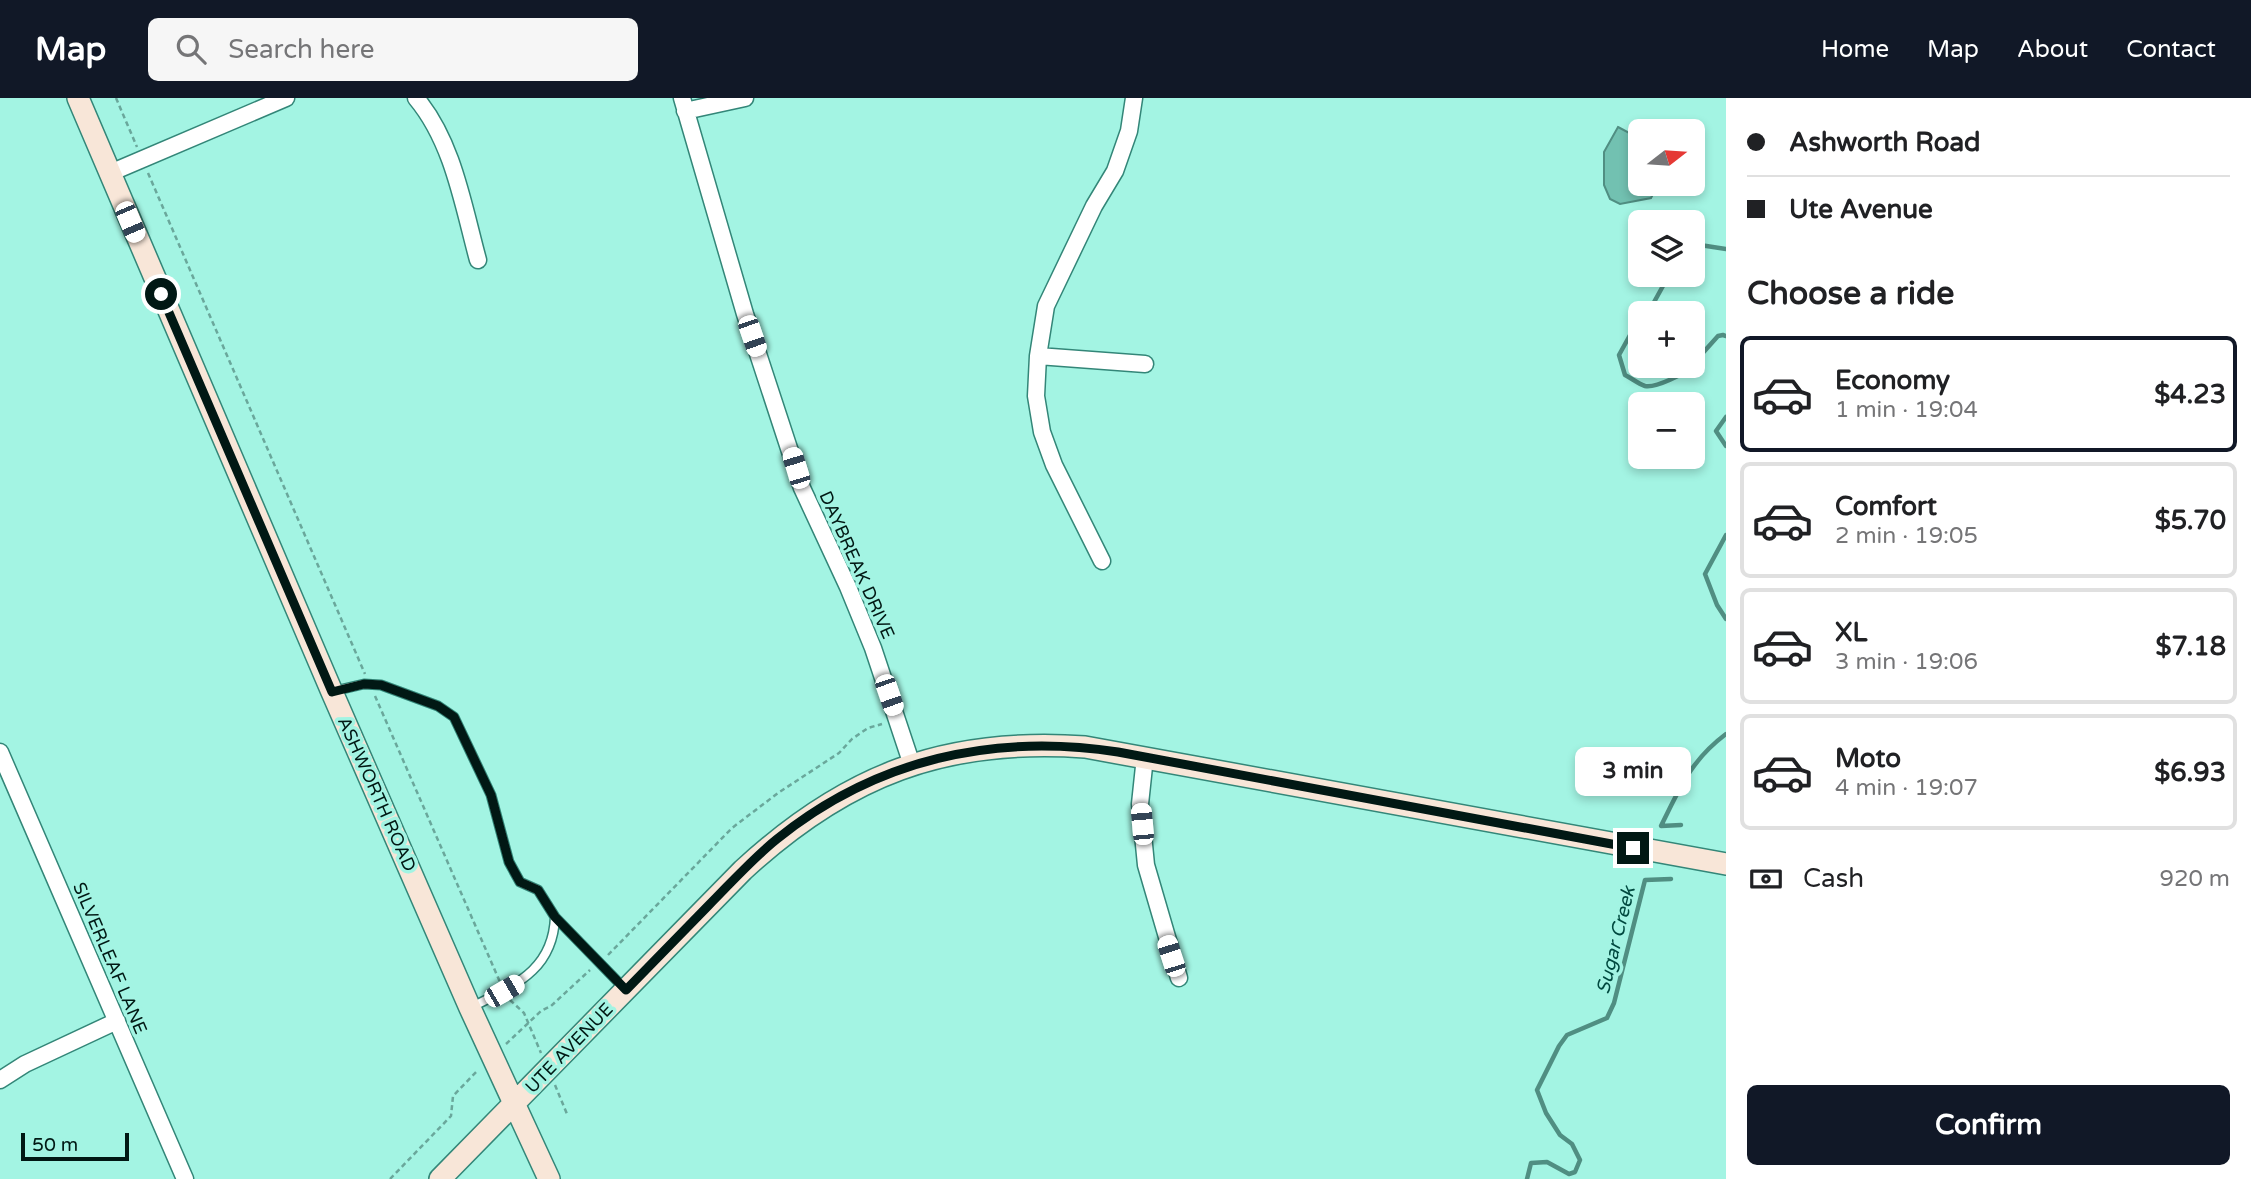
<!DOCTYPE html>
<meta charset="utf-8">
<style>
body{margin:0;font-family:"Varela Round",sans-serif;background:#f6f6f6;color:#202124;height:100vh;display:flex;flex-direction:column;font-size:26px;white-space:nowrap}
*{box-sizing:border-box;margin:0}
p{font-size:23px;color:#757577}
.icon{flex:none;width:38px;height:38px;fill:none;stroke:currentColor;stroke-width:2;stroke-linecap:round;stroke-linejoin:round}
.map{position:relative;flex:1;overflow:hidden}
.sheet{display:flex;flex-direction:column;background:#fff;width:525px}
.sheet>*{flex:none}
.guide{display:grid;align-content:center;height:154px;padding:0 21px;background:#fff}
.needle{width:46px;rotate:73deg}
.buttons{position:absolute;left:1628px;top:21px;display:grid;gap:14px}
.buttons a{display:grid;place-items:center;width:77px;height:77px;border-radius:10px;background:#fff;box-shadow:0 4px 10px #0003;font-size:35px}
.scale{position:absolute;left:21px;bottom:18px;width:108px;box-sizing:border-box;padding-left:7px;border:4px solid #011814;border-top:0;font-size:19px;line-height:24px;white-space:nowrap;color:#011814;-webkit-text-stroke:5px #a3f4e3;paint-order:stroke}
.end{position:absolute;width:32px;height:32px;margin:-16px;border:9px solid #011814;background:#fff;box-shadow:0 0 0 4px #fff}
.from{border-radius:50%}
.bubble{position:absolute;height:49px;border-radius:10px;background:#fff;box-shadow:0 4px 10px #0003;font-size:23px;font-weight:700;line-height:49px;text-align:center}
.car{position:absolute;width:21px;height:42px;margin:-21px -10px;border-radius:9px;box-shadow:0 0 5px 2px #0007;background:linear-gradient(#fff 24%,#345 0 40%,#fff 0 76%,#345 0 86%,#fff 0)}
.guide b{display:flex;align-items:center;gap:24px;height:66px;font-size:26px}
.guide b+b{border-top:2px solid #e0e0e0}
.guide i{width:18px;height:18px;background:#202124}
ul{padding:0;list-style:none}
li{display:flex;align-items:center;gap:21px;height:116px;margin:0 14px 10px;padding:0 7px;border:4px solid #e0e0e0;border-radius:10px}
li div{flex:1}
li b{display:block;font-size:26px}
li em{font-style:normal;font-weight:700}
li.on{border-color:#111827}
li>.icon{width:63px;height:63px;stroke-width:1.5}
h2{padding:0 21px;font-size:32px;line-height:84px}
.pay{display:flex;align-items:center;gap:18px;height:77px;padding:0 21px;font-size:26px}
.pay p{margin-inline-start:auto}
.button{display:flex;gap:14px;margin-top:auto;padding:14px 21px}
.button a{flex:1;height:80px;border-radius:10px;background:#111827;color:#fff;font-size:28px;font-weight:700;line-height:80px;text-align:center}
header{display:flex;align-items:center;gap:42px;box-sizing:border-box;height:98px;padding:0 35px;background:#111827;color:#fff}
header strong{font-size:33px}
nav{display:flex;gap:38px;margin-inline-start:auto;font-size:24px}
.search{width:490px;height:63px;background:#f6f6f6;display:flex;align-items:center;gap:18px;box-sizing:border-box;padding:0 24px;border-radius:10px;color:#757577;font-size:26px}
main{display:flex;flex:1;min-height:0}
.map>svg:first-child{display:block}
</style>
<header>
<strong>Map</strong>
<div class="search"><svg class="icon" aria-label="search" viewBox="0 0 24 24"><circle cx="10" cy="10" r="6"/><path d="M15 15l6 6"/></svg>Search here</div>
<nav><a>Home</a><a>Map</a><a>About</a><a>Contact</a></nav>
</header>
<main>
<div class="map">
<svg width="1726" height="1081" viewBox="0 0 1726 1081">
<rect width="100%" height="100%" fill="#a3f4e3"/>
<path fill="#72c1b1" stroke="#508e82" stroke-width="2" d="M1618,29L1637,39L1640,42V86H1658L1651,100L1620,106L1610,101L1604,87V54Z"/>
<g fill="none" stroke-linecap="round" stroke-linejoin="round">
<path stroke="#508e82" stroke-width="4.5" d="M1692,149L1700,147L1726,151
M1643,215L1653,206L1669,177
M1640,219L1619,257L1625,277C1631,280 1639,286 1645,288C1656,290 1685,276 1692,268
M1692,267L1718,238L1723,237L1726,238
M1726,319L1716,333L1726,348
M1726,437L1705,476L1717,507L1726,521
M1681,727L1661,728C1680,690 1691,662 1726,636
M1527,1081L1531,1065L1547,1064L1569,1076L1575,1074L1580,1062L1572,1046L1560,1037L1546,1015L1537,992L1559,948L1567,937L1607,920L1614,905L1645,782L1671,781"/>
<defs>
<path id="lane" d="M334,593L364,586L381,587L438,608L454,619L491,697L509,764L515,775L520,784L538,792L555,819L624,890
M470,910C512,888 553,874 555,819"/>
<path id="street" d="M416,0C453,44 463,107 478,162
M682,0L745,216L802,390L848,489L873,550L912,667
M685,13L745,0
M110,75L286,0
M1038,258L1145,266
M1102,463L1054,367L1042,334L1036,298L1038,258L1046,208L1094,108L1115,73L1129,33L1134,0
M0,654L185,1081
M1145,659L1140,706L1146,767L1179,880
M0,982L25,966L117,923"/>
<path id="secondary" d="M78,0L332,594L470,910L549,1081
M440,1081L743,772C846,677 945,639 1085,649L1726,766"/>
</defs>
<use href="#lane" stroke="#338678" stroke-width="11"/>
<use href="#street" stroke="#338678" stroke-width="19"/>
<use href="#secondary" stroke="#338678" stroke-width="24"/>
<path stroke="#6aa79b" stroke-width="2.5" stroke-dasharray="5 3.5" stroke-linecap="butt" d="M116,0L137,49
M148,75L365,576
M375,598L500,884
M608,857L732,730L778,695L839,655L852,641L868,630L882,626
M510,902L524,915L541,955
M506,946L541,913L551,908L590,872
M555,987L567,1016
M390,1081L451,1018L453,998L478,972"/>
<use href="#lane" stroke="#fff" stroke-width="8"/>
<use href="#street" stroke="#fff" stroke-width="16"/>
<use href="#secondary" stroke="#f8e6d8" stroke-width="21"/>
</g>
<g fill="none" stroke-linecap="round" stroke-linejoin="round">
<path stroke="#011814" stroke-width="9" d="M161,196L332,594L364,586L381,587L438,608L454,619L491,697L509,764L515,775L520,784L538,792L555,819L626,892C653,864 681,836 708,808C731,785 752,761 777,741C876,661 994,635 1118,654L1633,750"/>
</g>
<g text-anchor="middle" stroke-width="7" stroke-linejoin="round" paint-order="stroke">
<g font-size="18" fill="#011814" stroke="#a3f4e3">
<text transform="translate(857 467) rotate(66)" y="6">DAYBREAK DRIVE</text>
<text transform="translate(377 696) rotate(66)" y="6">ASHWORTH ROAD</text>
<text transform="translate(110 860) rotate(67)" y="6">SILVERLEAF LANE</text>
<text transform="translate(569 950) rotate(-46)" y="6">UTE AVENUE</text>
</g>
<g font-size="19" font-style="italic" fill="#00493f" stroke="#a3f4e3">
<text transform="translate(1615 842) rotate(-76)" y="7">Sugar Creek</text>
</g>
</g>
</svg>
<div class="buttons">
<a><svg class="needle" viewBox="-14 -14 28 28"><path d="M0-13l5 13h-10z" fill="#e53935"/><path d="M0 13l5-13h-10z" fill="#757577"/></svg></a>
<a><svg class="icon" aria-label="layers" viewBox="0 0 24 24"><path d="M12 4l9 5-9 5-9-5zM3 14l9 5 9-5"/></svg></a>
<a>+</a>
<a>−</a>
</div>
<div class="scale">50 m</div>
<i class="end from" style="left:161px;top:196px"></i>
<i class="end" style="left:1633px;top:750px"></i>
<div class="bubble" style="left:1575px;top:649px;width:116px">3 min</div>
<i class="car" style="left:130px;top:124px;rotate:157deg"></i>
<i class="car" style="left:752px;top:238px;rotate:161deg"></i>
<i class="car" style="left:796px;top:370px;rotate:343deg"></i>
<i class="car" style="left:889px;top:597px;rotate:161deg"></i>
<i class="car" style="left:1142px;top:726px;rotate:355deg"></i>
<i class="car" style="left:1171px;top:858px;rotate:342deg"></i>
<i class="car" style="left:504px;top:893px;rotate:60deg"></i>
</div>
<section class="sheet">
<div class="guide">
<b><i class="from"></i>Ashworth Road</b>
<b><i></i>Ute Avenue</b>
</div>
<h2>Choose a ride</h2>
<ul>
<li class="on"><svg class="icon" aria-label="car" viewBox="0 0 24 24"><path d="M5 17H2v-5l4-1 3-4h7l3 4 3 1v5h-3M9 17h6M6 11h13"/><circle cx="7" cy="17" r="2"/><circle cx="17" cy="17" r="2"/></svg><div><b>Economy</b><p>1 min · 19:04</p></div><em>$4.23</em></li>
<li><svg class="icon" aria-label="car" viewBox="0 0 24 24"><path d="M5 17H2v-5l4-1 3-4h7l3 4 3 1v5h-3M9 17h6M6 11h13"/><circle cx="7" cy="17" r="2"/><circle cx="17" cy="17" r="2"/></svg><div><b>Comfort</b><p>2 min · 19:05</p></div><em>$5.70</em></li>
<li><svg class="icon" aria-label="car" viewBox="0 0 24 24"><path d="M5 17H2v-5l4-1 3-4h7l3 4 3 1v5h-3M9 17h6M6 11h13"/><circle cx="7" cy="17" r="2"/><circle cx="17" cy="17" r="2"/></svg><div><b>XL</b><p>3 min · 19:06</p></div><em>$7.18</em></li>
<li><svg class="icon" aria-label="car" viewBox="0 0 24 24"><path d="M5 17H2v-5l4-1 3-4h7l3 4 3 1v5h-3M9 17h6M6 11h13"/><circle cx="7" cy="17" r="2"/><circle cx="17" cy="17" r="2"/></svg><div><b>Moto</b><p>4 min · 19:07</p></div><em>$6.93</em></li>
</ul>
<div class="pay"><svg class="icon" aria-label="cash" viewBox="0 0 24 24"><path d="M3 7h18v10H3z"/><circle cx="12" cy="12" r="2"/></svg>Cash<p>920 m</p></div>
<div class="button"><a>Confirm</a></div>
</section>
</main>
